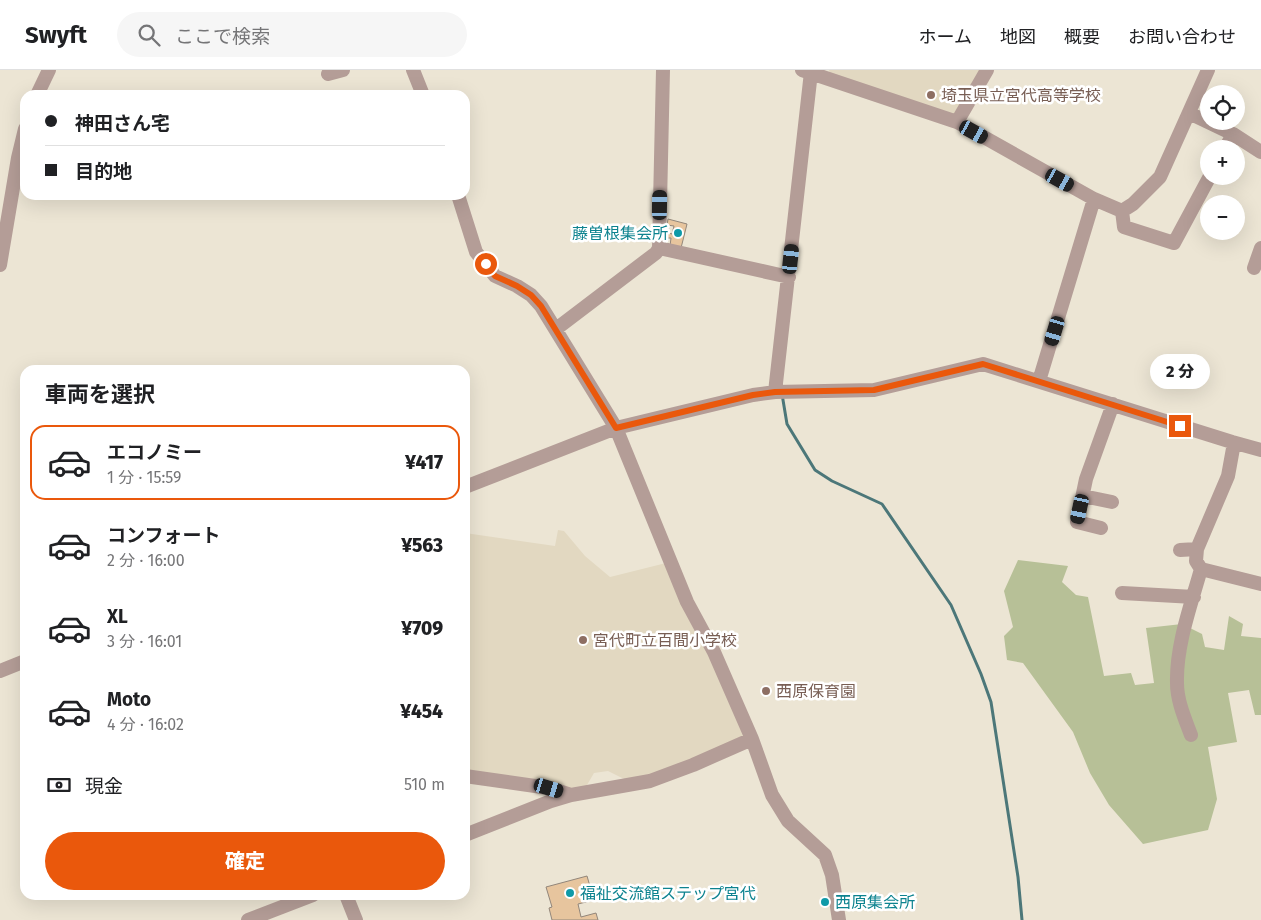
<!DOCTYPE html>
<html lang="ja">
<meta charset="utf-8">
<style>
body{margin:0;font-family:"Fira Sans","Noto Sans JP",sans-serif;background:#f6f6f6;color:#202124;height:100vh;display:flex;flex-direction:column;font-size:19px;white-space:nowrap}
*{box-sizing:border-box;margin:0}
p{font-size:16px;color:#757577}
.icon{flex:none;width:28px;height:28px;fill:none;stroke:currentColor;stroke-width:2;stroke-linecap:round;stroke-linejoin:round}
.map{position:relative;flex:1;overflow:hidden}
.sheet{position:absolute;left:20px;top:295px;width:450px;height:535px;display:flex;flex-direction:column;background:#fff;border-radius:15px;box-shadow:0 5px 20px #0002}
.sheet>*{flex:none}
.banner{position:absolute;left:20px;top:20px;width:450px;height:110px;border-radius:15px;box-shadow:0 5px 20px #0002;display:grid;align-content:center;height:110px;padding:0 25px;background:#fff}
.fabs{position:absolute;left:1200px;top:15px;display:grid;gap:10px}
.fabs a{display:grid;place-items:center;width:45px;height:45px;border-radius:50%;background:#fff;box-shadow:0 5px 20px #0002;font-size:25px}
.end{position:absolute;width:22px;height:22px;margin:-11px;border:6px solid #ea580c;background:#fff;box-shadow:0 0 0 2px #fff}
.from{border-radius:50%}
.bubble{position:absolute;height:35px;border-radius:18px;background:#fff;box-shadow:0 5px 20px #0002;font-size:16px;font-weight:800;line-height:35px;text-align:center}
.car{position:absolute;width:15px;height:30px;margin:-15px -8px;border-radius:6px;box-shadow:0 0 4px 1px #0007;background:linear-gradient(#222 24%,#8ab4d8 0 40%,#222 0 76%,#8ab4d8 0 86%,#222 0)}
.banner b{display:flex;align-items:center;gap:18px;height:48px;font-size:19px}
.banner b+b{border-top:1px solid #e0e0e0}
.banner i{width:12px;height:12px;background:#202124}
ul{padding:0;list-style:none}
li{display:flex;align-items:center;gap:15px;height:75px;margin:0 10px 8px;padding:0 15px;border:2px solid transparent;border-radius:15px}
li div{flex:1}
li b{display:block;font-size:19px}
li em{font-style:normal;font-weight:800}
li.on{border-color:#ea580c}
li>.icon{width:45px;height:45px;stroke-width:1.5}
h2{padding:0 25px;font-size:22px;line-height:60px}
.pay{display:flex;align-items:center;gap:12px;height:55px;padding:0 25px;font-size:19px}
.pay p{margin-inline-start:auto}
.cta{display:flex;gap:10px;margin-top:auto;padding:10px 25px}
.cta a{flex:1;height:58px;border-radius:30px;background:#ea580c;color:#fff;font-size:20px;font-weight:800;line-height:58px;text-align:center}
header{display:flex;align-items:center;gap:30px;box-sizing:border-box;height:70px;padding:0 25px;background:#fff;border-bottom:1px solid #e0e0e0}
header strong{font-size:24px}
nav{display:flex;gap:28px;margin-inline-start:auto;font-size:18px}
.search{width:350px;height:45px;background:#f6f6f6;display:flex;align-items:center;gap:12px;box-sizing:border-box;padding:0 18px;border-radius:28px;color:#757577;font-size:19px}
.map>svg:first-child{display:block}
</style>
<header>
<strong>Swyft</strong>
<div class="search"><svg class="icon" aria-label="search" viewBox="0 0 24 24"><circle cx="10" cy="10" r="6"/><path d="M15 15l6 6"/></svg>ここで検索</div>
<nav><a>ホーム</a><a>地図</a><a>概要</a><a>お問い合わせ</a></nav>
</header>
<div class="map">
<svg width="1261" height="850" viewBox="0 0 1261 850">
<rect width="100%" height="100%" fill="#ece5d4"/>
<path fill="#e2d8c1" d="M829,0H983L956,46L830,4Z
M558,460L564,461L585,486L610,507L666,493L686,544L715,596L744,667L649,707L628,711L608,701L594,703L587,715L576,721L465,703V463L555,476Z"/>
<path fill="#b7c097" d="M1018,490L1068,496L1062,512L1076,525L1088,527L1104,606L1131,603L1135,615L1154,613L1146,558L1182,554L1202,564L1205,577L1224,580L1229,546L1243,554L1241,566L1261,568V645H1255L1249,620L1228,623L1237,672L1208,677L1217,729L1208,760L1143,774L1109,735L1090,703L1073,662L1023,593L1007,590L1004,566L1013,557L1004,521Z"/>
<g fill="none" stroke-linecap="round" stroke-linejoin="round">
<path stroke="#4c7779" stroke-width="3" d="M782,324L787,354L815,400L832,411L882,434L951,535L981,604L991,632L1018,807L1022,850"/>
</g>
<path fill="#e7c59e" stroke="#92867a" d="M668,149L687,154L681,178L670,176L671,168H667L668,163L672,164L674,156L667,155Z
M587,806L594,830L578,834L581,847L596,843L598,850H552L549,838L552,837L546,817Z"/>
<g fill="none" stroke-linecap="round" stroke-linejoin="round">
<path stroke="#b49d97" stroke-width="14" d="M413,0L423,25
M802,0L957,52L1094,129L1122,141L1133,134L1160,107L1208,0
M328,4L343,0
M37,25L49,0
M1189,43L1233,64L1261,82
M957,52L987,0
M1225,79L1233,64
M458,125L476,182L495,206L517,216L531,225L541,236L616,358L687,532L714,582L752,669L772,725L788,751L825,785L832,805L839,850
M1122,141L1124,157L1174,173L1210,106
M659,178L789,207
M0,195L18,88L25,59
M1254,198L1261,178
M556,259L656,183L659,178L663,0
M1039,311L1094,129
M775,322L811,2
M465,417L616,358L753,325L775,322L874,320L983,294L1232,372L1261,380
M1083,426L1112,432
M1101,458L1077,452L1086,409L1113,334
M1180,480L1197,479
M1201,499L1261,514
M1122,523L1194,527
M0,601L25,591
M1191,665C1185,649 1177,631 1177,613C1176,575 1191,535 1201,499L1196,491L1197,479L1228,406L1234,373
M465,706L549,718L571,725
M465,765L551,731L571,725L650,711L693,695L752,669
M346,825L356,850
M248,850L313,825"/>
</g>
<g fill="none" stroke-linecap="round" stroke-linejoin="round">
<path stroke="#ea580c" stroke-width="6" d="M486,194L495,206L517,216L531,225L541,236L616,358L753,325L775,322L874,320L983,294L1180,356"/>
</g>
<g fill="#8d6e63" stroke="#fff" stroke-width="2">
<circle cx="931" cy="25" r="5"/>
<circle cx="583" cy="570" r="5"/>
<circle cx="766" cy="621" r="5"/>
</g>
<g fill="#0f9aa8" stroke="#fff" stroke-width="2">
<circle cx="678" cy="163" r="5"/>
<circle cx="570" cy="823" r="5"/>
<circle cx="825" cy="832" r="5"/>
</g>
<g text-anchor="middle" stroke-width="5" stroke-linejoin="round" paint-order="stroke">
<g font-size="16" fill="#785e54" stroke="#fff" text-anchor="start">
<text x="941" y="31">埼玉県立宮代高等学校</text>
<text x="593" y="576">宮代町立百間小学校</text>
<text x="776" y="627">西原保育園</text>
</g>
<g font-size="16" fill="#0d838f" stroke="#fff" text-anchor="start">
<text x="668" y="169" text-anchor="end">藤曽根集会所</text>
<text x="580" y="829">福祉交流館ステップ宮代</text>
<text x="835" y="838">西原集会所</text>
</g>
</g>
</svg>
<div class="fabs">
<a><svg class="icon" aria-label="locate" viewBox="0 0 24 24"><circle cx="12" cy="12" r="6"/><path d="M12 2v4M12 18v4M2 12h4M18 12h4"/></svg></a>
<a>+</a>
<a>−</a>
</div>
<i class="end from" style="left:486px;top:194px"></i>
<i class="end" style="left:1180px;top:356px"></i>
<div class="bubble" style="left:1150px;top:284px;width:60px">2 分</div>
<i class="car" style="left:974px;top:62px;rotate:119deg"></i>
<i class="car" style="left:1060px;top:110px;rotate:119deg"></i>
<i class="car" style="left:660px;top:135px;rotate:1deg"></i>
<i class="car" style="left:791px;top:189px;rotate:6deg"></i>
<i class="car" style="left:1055px;top:261px;rotate:197deg"></i>
<i class="car" style="left:1080px;top:439px;rotate:192deg"></i>
<i class="car" style="left:549px;top:718px;rotate:107deg"></i>
<div class="banner">
<b><i class="from"></i>神田さん宅</b>
<b><i></i>目的地</b>
</div>
<section class="sheet">
<h2>車両を選択</h2>
<ul>
<li class="on"><svg class="icon" aria-label="car" viewBox="0 0 24 24"><path d="M5 17H2v-5l4-1 3-4h7l3 4 3 1v5h-3M9 17h6M6 11h13"/><circle cx="7" cy="17" r="2"/><circle cx="17" cy="17" r="2"/></svg><div><b>エコノミー</b><p>1 分 · 15:59</p></div><em>¥417</em></li>
<li><svg class="icon" aria-label="car" viewBox="0 0 24 24"><path d="M5 17H2v-5l4-1 3-4h7l3 4 3 1v5h-3M9 17h6M6 11h13"/><circle cx="7" cy="17" r="2"/><circle cx="17" cy="17" r="2"/></svg><div><b>コンフォート</b><p>2 分 · 16:00</p></div><em>¥563</em></li>
<li><svg class="icon" aria-label="car" viewBox="0 0 24 24"><path d="M5 17H2v-5l4-1 3-4h7l3 4 3 1v5h-3M9 17h6M6 11h13"/><circle cx="7" cy="17" r="2"/><circle cx="17" cy="17" r="2"/></svg><div><b>XL</b><p>3 分 · 16:01</p></div><em>¥709</em></li>
<li><svg class="icon" aria-label="car" viewBox="0 0 24 24"><path d="M5 17H2v-5l4-1 3-4h7l3 4 3 1v5h-3M9 17h6M6 11h13"/><circle cx="7" cy="17" r="2"/><circle cx="17" cy="17" r="2"/></svg><div><b>Moto</b><p>4 分 · 16:02</p></div><em>¥454</em></li>
</ul>
<div class="pay"><svg class="icon" aria-label="cash" viewBox="0 0 24 24"><path d="M3 7h18v10H3z"/><circle cx="12" cy="12" r="2"/></svg>現金<p>510 m</p></div>
<div class="cta"><a>確定</a></div>
</section>
</div>
